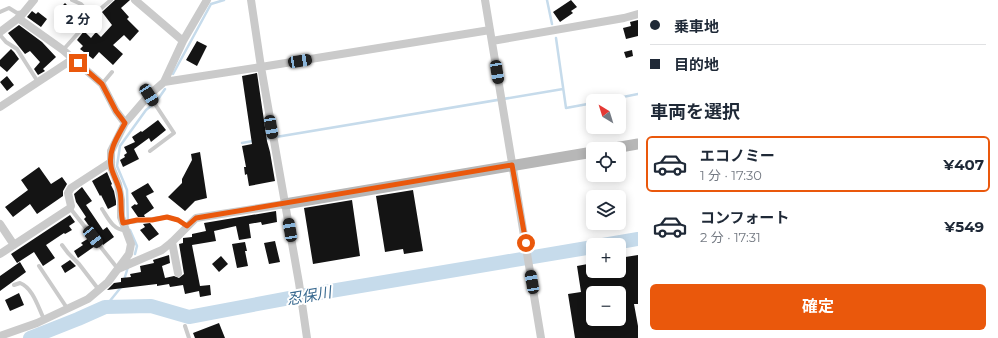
<!DOCTYPE html>
<html lang="ja">
<meta charset="utf-8">
<style>
body{margin:0;font-family:Montserrat,"Noto Sans JP",sans-serif;background:#f6f6f7;color:#1f2937;height:100vh;display:flex;flex-direction:column;font-size:15px;white-space:nowrap}
*{box-sizing:border-box;margin:0}
p{font-size:13px;color:#747a83}
.icon{flex:none;width:22px;height:22px;fill:none;stroke:currentColor;stroke-width:2;stroke-linecap:round;stroke-linejoin:round}
.map{position:relative;flex:1;overflow:hidden}
.details{display:flex;flex-direction:column;background:#fff;width:360px}
.details>*{flex:none}
.guide{display:grid;align-content:center;height:88px;padding:0 12px;background:#fff}
.needle{width:26px;rotate:322deg}
.controls{position:absolute;left:586px;top:94px;display:grid;gap:8px}
.controls a{display:grid;place-items:center;width:40px;height:40px;border-radius:6px;background:#fff;box-shadow:0 2px 10px #0003;font-size:20px}
.end{position:absolute;width:18px;height:18px;margin:-9px;border:5px solid #ea580c;background:#fff;box-shadow:0 0 0 2px #fff}
.from{border-radius:50%}
.bubble{position:absolute;height:28px;border-radius:6px;background:#fff;box-shadow:0 2px 10px #0003;font-size:13px;font-weight:700;line-height:28px;text-align:center}
.car{position:absolute;width:12px;height:24px;margin:-12px -6px;border-radius:5px;box-shadow:0 0 3px 1px #0007;background:linear-gradient(#222 24%,#8ab4d8 0 40%,#222 0 76%,#8ab4d8 0 86%,#222 0)}
.guide b{display:flex;align-items:center;gap:14px;height:38px;font-size:15px}
.guide b+b{border-top:1px solid #e0e1e3}
.guide i{width:10px;height:10px;background:#1f2937}
ul{padding:0;list-style:none}
li{display:flex;align-items:center;gap:12px;height:56px;margin:0 8px 6px;padding:0 4px;border:2px solid transparent;border-radius:6px}
li div{flex:1}
li b{display:block;font-size:15px}
li em{font-style:normal;font-weight:700}
li.current{border-color:#ea580c}
li>.icon{width:36px;height:36px;stroke-width:1.5}
h2{padding:0 12px;font-size:18px;line-height:48px}
.button{display:flex;gap:8px;margin-top:auto;padding:8px 12px}
.button a{flex:1;height:46px;border-radius:6px;background:#ea580c;color:#fff;font-size:16px;font-weight:700;line-height:46px;text-align:center}
main{display:flex;flex:1;min-height:0}
.map>svg:first-child{display:block}
</style>
<main>
<div class="map">
<svg width="638" height="338" viewBox="0 0 638 338">
<rect width="100%" height="100%" fill="#fff"/>
<g fill="none" stroke-linecap="round" stroke-linejoin="round">
<path stroke="#c6dbeb" stroke-width="2.5" d="M547,0L552,24
M556,38L566,108L593,103
M173,74L211,4L224,0
M603,101L638,94
M264,139L563,89
M242,143L253,141
M128,224L127,190L117,166L120,146L146,110L156,102L165,89
M130,230L137,246L135,254
M124,280L128,267
M105,307L122,286"/>
<path stroke="#c6dbeb" stroke-width="14" d="M603,245L638,239
M30,338L78,319L105,307L151,306L189,317L295,297L593,247"/>
</g>
<path fill="#141414" fill-rule="evenodd" d="M115,0H130L121,8L129,17L127,19L139,31L130,41L124,35L113,45L123,54L113,65L99,52L93,59L80,49L83,46L77,40L84,31L91,38L96,32L101,37L112,25L102,12Z
M571,0L577,7L571,11L573,13L560,22L553,12Z
M65,3L70,8L64,14L59,9Z
M74,5L81,9L74,18L68,12Z
M32,11L36,14L38,12L47,19L41,27L27,17Z
M638,20V36L626,39L623,28L631,26L630,22Z
M19,25L42,42L56,57L43,69L45,71L38,75L34,69L40,62L30,51L25,54L8,33Z
M197,41L207,46L197,66L186,60Z
M11,49L14,52L19,59L7,72L0,66V60Z
M632,50L633,56L626,58L624,52Z
M257,73L267,141L270,152L275,181L249,186L247,174L245,175L244,167H246L242,146L252,144L242,76Z
M7,76L14,85L7,91L0,82Z
M158,120L166,130L151,142L149,138L134,149L139,159L123,167L120,160L125,157L124,155L127,153L124,147L135,142L132,137L141,131L142,132Z
M200,152L207,198L195,201L185,211L168,197L182,183V179L192,160L191,154Z
M39,167L51,184L62,177L67,184L63,191V196L37,214L30,204L13,217L5,207L28,190L21,180Z
M107,172L112,184L111,185L114,191L116,201V205L108,209L101,195L100,196L92,181Z
M148,183L154,192L146,196L154,208L144,215L145,217H138L131,207L135,204L136,205L138,204L131,193Z
M82,187L92,201L86,205L103,230L107,227L114,237L103,245L84,219L86,217L76,202L74,194Z
M413,190L423,251L404,254L403,249L385,252L376,196Z
M352,200L360,256L313,264L304,208Z
M276,211L277,222L262,225L261,222L249,224L251,238L239,240L236,226L214,231L216,241L192,245L200,286L210,285L211,295L200,297L199,291L185,294L183,285L170,287L169,284L157,286V284L107,290L114,283L121,282V278L131,277L130,274L141,272L140,266L154,263L153,260L169,255L170,263L162,266L165,278L174,276L179,278L184,274L179,244L183,243V238L192,237V234L206,231L204,223Z
M70,215L75,222L69,226L72,230L65,234L64,233L46,245L55,258L43,266L34,252L17,263L11,254Z
M150,223L159,234L149,241L140,230L145,227L143,224Z
M89,238L95,246L78,258L74,251L83,245L81,243Z
M275,241L280,262L269,264L264,243Z
M245,242L247,251H245L248,266L237,268L232,244Z
M638,255V304H634L638,326V338H575L568,294L581,292L577,266L593,263V271H619V258ZM593,293H619L620,319H593Z
M221,256L228,264L219,272L212,264Z
M70,260L76,266L65,273L61,266Z
M20,262L26,272L0,291V276Z
M19,293L24,305L10,311L5,300Z
M219,323L225,338H195L193,333Z"/>
<g fill="none" stroke-linecap="round" stroke-linejoin="round">
<path stroke="#cacaca" stroke-width="4" d="M72,0L81,4L93,17
M0,12L9,8L17,13L24,12
M0,35L6,42L17,49L38,82
M63,50L99,10L111,0
M102,84L112,72
M149,95L174,133L150,151
M70,208L118,269
M102,209C108,218 113,230 125,230
M124,223L167,217L178,220L187,226
M62,245L68,253L79,264L99,290
M39,266L67,308
M14,285L20,283C33,288 38,307 44,319
M185,326L189,338"/>
<path stroke="#cacaca" stroke-width="8" d="M135,0L183,41
M251,0L261,67L299,283L307,338
M485,0L541,338
M18,18L63,50L102,84L116,111L125,123
M0,32L20,17L34,0
M492,41L624,18L638,14
M164,82L261,67L490,30
M0,107L73,59
M0,224L14,245
M172,242L178,273
M0,254L70,208L71,206L68,193L71,188L111,162
M118,269L162,250L172,242L196,218L285,204
M0,336L37,323L88,299L108,282L129,254L131,244L121,217V200L118,184L111,167V151L125,123L149,95L164,82L183,41L207,0"/>
<path stroke="#b7b7b7" stroke-width="11" d="M609,149L638,144
M285,204L593,152"/>
</g>
<g fill="none" stroke-linecap="round" stroke-linejoin="round">
<path stroke="#ea580c" stroke-width="5" d="M78,63L102,84L116,111L125,123C118,136 108,150 111,166C112,174 118,182 120,192C122,202 120,213 123,223L137,220H152L167,217L178,220L187,226L196,218L512,165L526,243"/>
</g>
<g text-anchor="middle" stroke-width="4" stroke-linejoin="round" paint-order="stroke">
<g font-size="15" font-style="italic" fill="#3a6a90" stroke="#fff">
<text transform="translate(309 296) rotate(-10)" y="5">忍保川</text>
</g>
</g>
</svg>
<div class="controls">
<a><svg class="needle" viewBox="-14 -14 28 28"><path d="M0-13l5 13h-10z" fill="#e53935"/><path d="M0 13l5-13h-10z" fill="#747a83"/></svg></a>
<a><svg class="icon" aria-label="locate" viewBox="0 0 24 24"><circle cx="12" cy="12" r="6"/><path d="M12 2v4M12 18v4M2 12h4M18 12h4"/></svg></a>
<a><svg class="icon" aria-label="layers" viewBox="0 0 24 24"><path d="M12 4l9 5-9 5-9-5zM3 14l9 5 9-5"/></svg></a>
<a>+</a>
<a>−</a>
</div>
<i class="end from" style="left:526px;top:243px"></i>
<i class="end" style="left:78px;top:63px"></i>
<div class="bubble" style="left:54px;top:5px;width:48px">2 分</div>
<i class="car" style="left:300px;top:61px;rotate:81deg"></i>
<i class="car" style="left:497px;top:72px;rotate:171deg"></i>
<i class="car" style="left:149px;top:95px;rotate:147deg"></i>
<i class="car" style="left:271px;top:127px;rotate:170deg"></i>
<i class="car" style="left:290px;top:230px;rotate:350deg"></i>
<i class="car" style="left:93px;top:237px;rotate:142deg"></i>
<i class="car" style="left:532px;top:282px;rotate:350deg"></i>
</div>
<section class="details">
<div class="guide">
<b><i class="from"></i>乗車地</b>
<b><i></i>目的地</b>
</div>
<h2>車両を選択</h2>
<ul>
<li class="current"><svg class="icon" aria-label="car" viewBox="0 0 24 24"><path d="M5 17H2v-5l4-1 3-4h7l3 4 3 1v5h-3M9 17h6M6 11h13"/><circle cx="7" cy="17" r="2"/><circle cx="17" cy="17" r="2"/></svg><div><b>エコノミー</b><p>1 分 · 17:30</p></div><em>¥407</em></li>
<li><svg class="icon" aria-label="car" viewBox="0 0 24 24"><path d="M5 17H2v-5l4-1 3-4h7l3 4 3 1v5h-3M9 17h6M6 11h13"/><circle cx="7" cy="17" r="2"/><circle cx="17" cy="17" r="2"/></svg><div><b>コンフォート</b><p>2 分 · 17:31</p></div><em>¥549</em></li>
</ul>
<div class="button"><a>確定</a></div>
</section>
</main>
